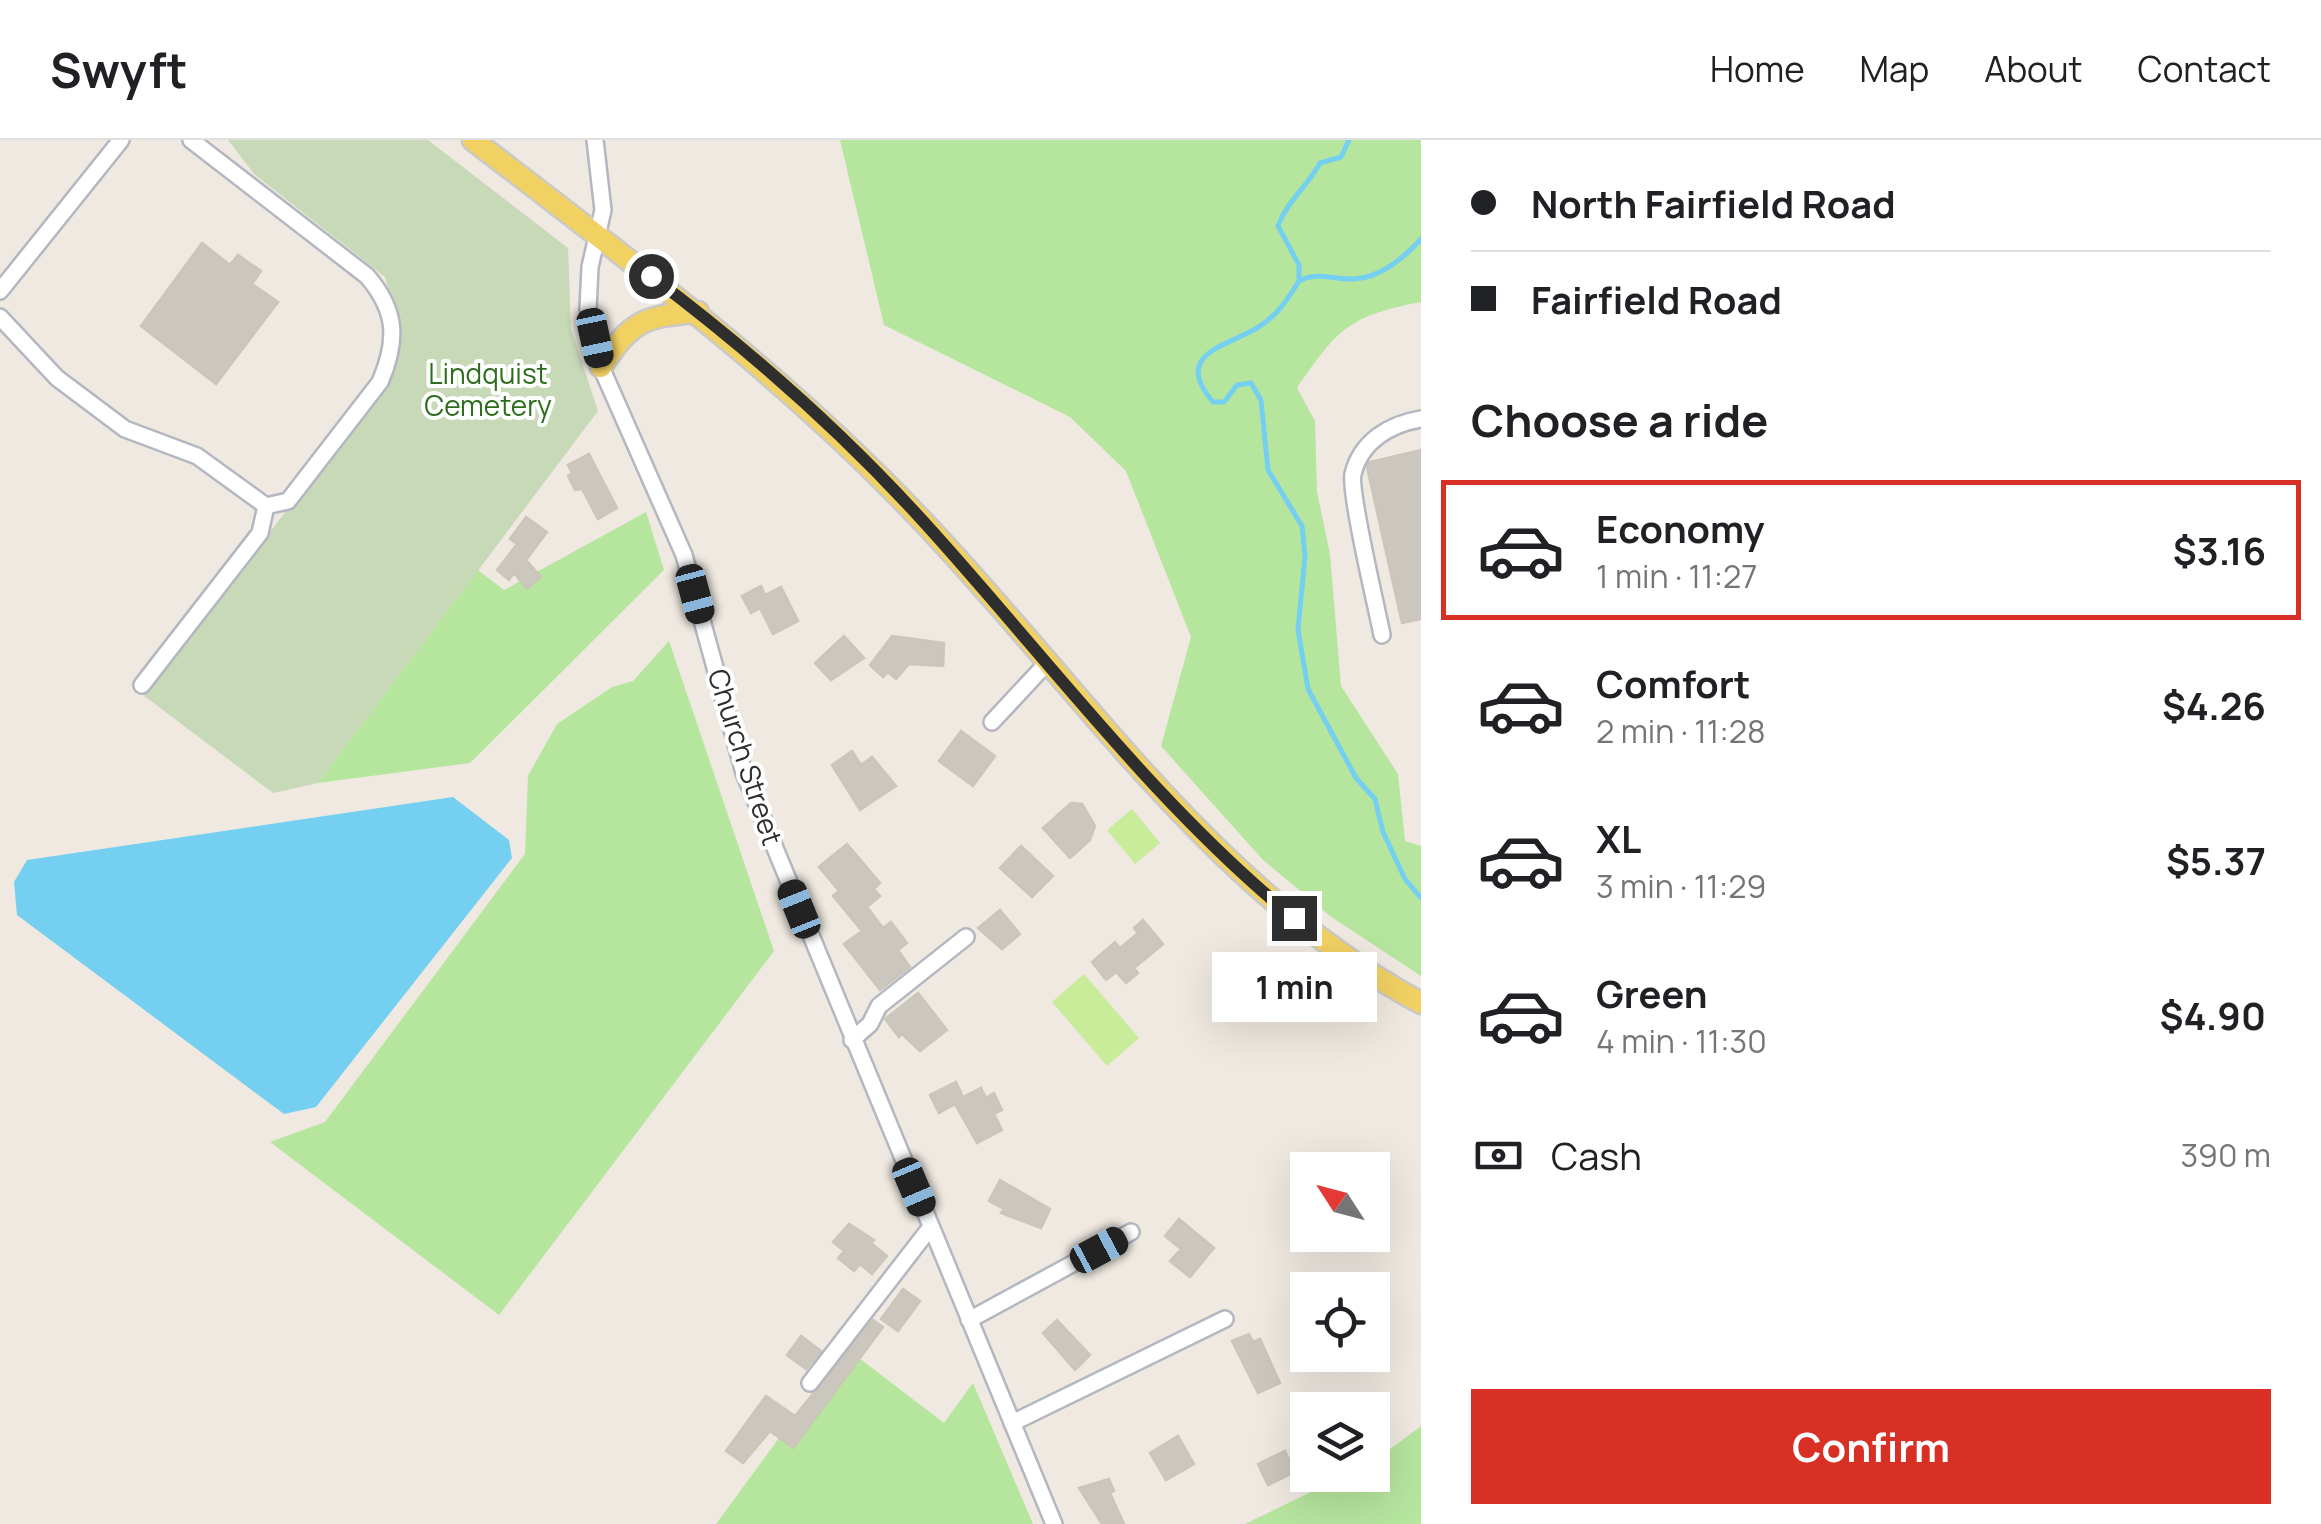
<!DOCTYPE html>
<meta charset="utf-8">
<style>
body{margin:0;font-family:Manrope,sans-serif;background:#f2f2f2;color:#202124;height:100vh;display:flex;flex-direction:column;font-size:38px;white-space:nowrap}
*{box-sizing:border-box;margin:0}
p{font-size:32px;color:#757577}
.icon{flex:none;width:55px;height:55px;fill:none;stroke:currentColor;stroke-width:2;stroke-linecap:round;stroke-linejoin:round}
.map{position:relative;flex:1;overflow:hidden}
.side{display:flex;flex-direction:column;background:#fff;width:900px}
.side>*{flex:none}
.top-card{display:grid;align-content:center;height:220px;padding:0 50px;background:#fff}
.needle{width:65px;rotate:306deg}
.fabs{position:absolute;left:1290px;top:1012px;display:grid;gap:20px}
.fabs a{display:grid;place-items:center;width:100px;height:100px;border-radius:0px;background:#fff;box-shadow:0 10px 40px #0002;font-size:50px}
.end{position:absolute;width:45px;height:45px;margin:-22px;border:12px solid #2e2e2e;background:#fff;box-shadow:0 0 0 5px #fff}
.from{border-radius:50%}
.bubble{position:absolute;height:70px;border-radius:0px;background:#fff;box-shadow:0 10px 40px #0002;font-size:32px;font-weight:700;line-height:70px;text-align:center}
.car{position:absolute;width:30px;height:60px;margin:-30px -15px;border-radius:12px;box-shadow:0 0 8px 2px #0007;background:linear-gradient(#222 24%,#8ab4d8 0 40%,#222 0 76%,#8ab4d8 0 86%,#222 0)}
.top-card b{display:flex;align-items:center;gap:35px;height:95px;font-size:38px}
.top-card b+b{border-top:2px solid #e0e0e0}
.top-card i{width:25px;height:25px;background:#202124}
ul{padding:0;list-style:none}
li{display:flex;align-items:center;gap:30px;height:140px;margin:0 20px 15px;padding:0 30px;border:5px solid transparent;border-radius:0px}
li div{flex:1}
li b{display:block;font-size:38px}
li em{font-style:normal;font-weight:700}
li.selected{border-color:#d93025}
li>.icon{width:90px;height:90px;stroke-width:1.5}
h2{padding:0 50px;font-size:45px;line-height:120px}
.pay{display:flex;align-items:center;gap:25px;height:110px;padding:0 50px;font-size:38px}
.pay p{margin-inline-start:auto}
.primary-button{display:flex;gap:20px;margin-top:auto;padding:20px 50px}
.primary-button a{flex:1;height:115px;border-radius:0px;background:#d93025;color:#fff;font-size:40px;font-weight:700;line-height:115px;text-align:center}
header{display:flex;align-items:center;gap:60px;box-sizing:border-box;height:140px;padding:0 50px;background:#fff;border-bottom:2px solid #e0e0e0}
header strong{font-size:48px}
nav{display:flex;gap:55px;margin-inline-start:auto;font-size:35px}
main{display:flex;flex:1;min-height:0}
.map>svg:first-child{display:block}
</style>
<header>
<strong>Swyft</strong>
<nav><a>Home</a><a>Map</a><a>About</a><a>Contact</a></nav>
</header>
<main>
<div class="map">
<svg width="1421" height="1384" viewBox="0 0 1421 1384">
<rect width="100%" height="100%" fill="#efe9e1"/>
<path fill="#b6e59e" d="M840,0H1421V162C1349,176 1338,188 1297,248L1315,281L1317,352L1330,414L1341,546L1398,634L1405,701L1421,706V836L1330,776L1263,720L1161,606L1191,497L1126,331L1070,277L884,185Z
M646,372L664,430L470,623L318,643L478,430L504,450Z
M669,501L774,811L499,1175L270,1002L325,982L525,714L528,636L557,584L612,547L633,541Z
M859,1218L944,1283L973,1243L1033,1384H716L779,1298L793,1308Z
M1421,1286V1384H1245L1346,1335H1372L1373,1322Z"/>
<path fill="#c8d9b8" d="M228,0H428L568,108L571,189L598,271L318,643L273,653L143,555L392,235L400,190L385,137L254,34Z"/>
<path fill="#c9ec9a" d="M1132,669L1160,703L1135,724L1107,690Z
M1084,834L1139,898L1107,926L1052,862Z"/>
<path fill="#75cff0" d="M453,657L509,700L512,718L316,967L284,974L17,775L14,742L27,720Z"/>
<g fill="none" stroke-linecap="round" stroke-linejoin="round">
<path stroke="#75cff0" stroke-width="5" d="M1299,141C1288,159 1276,177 1257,188C1225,207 1172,214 1213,262H1224L1237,245L1251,243L1261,260L1268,330L1302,386L1305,416L1298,490L1308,549L1356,638L1375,659L1383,692L1405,739L1421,758
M1299,141V125L1278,86C1287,61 1307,47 1320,23L1341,17L1349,0
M1299,141C1318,131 1333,140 1354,139C1380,138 1405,117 1421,99"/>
</g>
<path fill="#cbc7bf" stroke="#cbc5ba" stroke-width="2.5" d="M202,103L230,125L238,115L261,131L252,144L278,162L216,244L141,186Z
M1421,310V479L1402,483L1367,327L1370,322Z
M589,314L617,368L598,379L582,349L575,350L568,336L572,333L568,325Z
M526,377L547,392L526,420L541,437L527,449L514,433L509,440L497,430L517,404L510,399Z
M761,446L765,455L781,447L798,481L773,494L760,468L751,473L742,456Z
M844,496L864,518L831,540L815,523Z
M892,496L944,503L943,526L909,524L896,539L888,532L883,537L870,525Z
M961,591L995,616L973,646L939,621Z
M852,611L861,625L872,617L896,646L860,670L832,625Z
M1071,663L1082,664L1095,686L1090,700L1070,718L1043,688Z
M847,704L880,743L874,749L880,756L867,767L883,788L891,782L907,803L898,810L910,827L880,850L844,804L862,791L833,756L839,751L819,727Z
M1021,706L1053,736L1032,757L1000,728Z
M1000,770L1020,794L1002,809L978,788Z
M1143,780L1163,804L1134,828L1138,833L1126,843L1116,832L1106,840L1092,822L1115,802L1120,808L1138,793L1134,788Z
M918,853L947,890L920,911L902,894L899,897L885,879Z
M956,942L963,957L981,948L986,958L994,953L1002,970L994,974L1002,990L977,1003L955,964L939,973L930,955Z
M1000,1040L1050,1069L1041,1088L1001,1073L1004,1069L989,1061Z
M1179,1079L1214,1108L1190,1137L1170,1121L1181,1109L1165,1096Z
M849,1084L874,1100L871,1103L887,1116L872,1134L860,1124L854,1131L838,1118L844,1111L833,1102Z
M903,1149L920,1161L898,1191L881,1179Z
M873,1180L883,1187L793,1308L770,1291L743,1323L726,1311L766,1256L795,1276Z
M1057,1180L1090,1215L1075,1230L1043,1193Z
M1249,1194L1253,1202L1260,1199L1280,1243L1258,1253L1232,1201Z
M801,1196L821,1211L806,1229L787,1215Z
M1178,1296L1194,1324L1166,1340L1150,1313Z
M1285,1311L1295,1332L1268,1345L1258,1324Z
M1109,1339L1114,1351L1110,1353L1124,1384H1102L1079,1348Z"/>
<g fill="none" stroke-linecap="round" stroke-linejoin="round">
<defs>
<path id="minor" d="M595,0L603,70L590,127L588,169L601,227L684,415L744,633L1054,1384
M0,151L121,0
M0,177L57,238L125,289L197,316L266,366L288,361L380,242C398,200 397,171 367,136L191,0
M1382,495C1377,469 1349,352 1353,334C1361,301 1390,284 1421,279
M142,545L260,393L266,366
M992,582L1047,523
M852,900L870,884L879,866L966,797
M969,1180L1131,1092
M810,1243L930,1088
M1012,1283L1225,1179"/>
<path id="major" d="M473,0C632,122 791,240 928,387C1085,553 1214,752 1421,863
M601,227C631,181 644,176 698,172"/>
</defs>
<use href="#minor" stroke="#b4b7c1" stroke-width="20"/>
<use href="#major" stroke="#c9c9c9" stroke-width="25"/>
<use href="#minor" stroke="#fff" stroke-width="15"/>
<use href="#major" stroke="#f2d163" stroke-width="20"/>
</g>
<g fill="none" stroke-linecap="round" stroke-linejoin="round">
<path stroke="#2e2e2e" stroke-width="12" d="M651,136C752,212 847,296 932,391C1050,522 1157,666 1294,778"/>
</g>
<g text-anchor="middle" stroke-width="8" stroke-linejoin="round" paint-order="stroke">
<g font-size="28" fill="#2c6e1b" stroke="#fff">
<text x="488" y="244">Lindquist<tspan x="488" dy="32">Cemetery</tspan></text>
</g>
<g font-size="28" fill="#2e2e2e" stroke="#fff">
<text transform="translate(745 617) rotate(72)" y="10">Church Street</text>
</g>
</g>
</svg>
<div class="fabs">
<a><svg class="needle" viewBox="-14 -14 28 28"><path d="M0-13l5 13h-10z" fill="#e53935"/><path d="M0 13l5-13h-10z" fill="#757577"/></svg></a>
<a><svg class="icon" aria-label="locate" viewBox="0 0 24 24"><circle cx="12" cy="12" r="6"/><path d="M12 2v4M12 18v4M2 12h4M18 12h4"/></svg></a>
<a><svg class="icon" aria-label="layers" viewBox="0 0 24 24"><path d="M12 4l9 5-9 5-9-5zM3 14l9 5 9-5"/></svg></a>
</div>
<i class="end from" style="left:651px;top:136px"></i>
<i class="end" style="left:1294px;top:778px"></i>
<div class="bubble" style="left:1212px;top:812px;width:165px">1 min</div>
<i class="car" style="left:595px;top:198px;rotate:168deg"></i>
<i class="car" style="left:695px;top:454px;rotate:165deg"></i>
<i class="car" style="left:799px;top:769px;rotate:338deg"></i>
<i class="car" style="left:914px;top:1047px;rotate:157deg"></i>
<i class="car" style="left:1099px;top:1110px;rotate:62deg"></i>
</div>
<section class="side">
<div class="top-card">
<b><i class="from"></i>North Fairfield Road</b>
<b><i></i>Fairfield Road</b>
</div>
<h2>Choose a ride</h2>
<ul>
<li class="selected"><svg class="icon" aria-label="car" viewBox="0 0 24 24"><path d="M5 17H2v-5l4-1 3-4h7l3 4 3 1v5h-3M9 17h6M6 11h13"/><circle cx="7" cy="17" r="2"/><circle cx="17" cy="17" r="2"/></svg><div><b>Economy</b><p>1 min · 11:27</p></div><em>$3.16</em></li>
<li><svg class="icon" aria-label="car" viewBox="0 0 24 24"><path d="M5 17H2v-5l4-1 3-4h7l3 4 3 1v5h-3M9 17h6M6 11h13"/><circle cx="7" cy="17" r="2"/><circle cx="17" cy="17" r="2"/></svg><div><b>Comfort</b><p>2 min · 11:28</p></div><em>$4.26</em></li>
<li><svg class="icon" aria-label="car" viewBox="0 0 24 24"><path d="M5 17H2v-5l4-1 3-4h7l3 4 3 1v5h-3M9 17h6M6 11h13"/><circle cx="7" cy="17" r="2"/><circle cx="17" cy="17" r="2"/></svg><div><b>XL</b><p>3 min · 11:29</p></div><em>$5.37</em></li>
<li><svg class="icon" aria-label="car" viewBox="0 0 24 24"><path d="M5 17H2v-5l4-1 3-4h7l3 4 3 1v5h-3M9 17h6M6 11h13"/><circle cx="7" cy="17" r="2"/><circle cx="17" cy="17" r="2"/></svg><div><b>Green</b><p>4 min · 11:30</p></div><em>$4.90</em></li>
</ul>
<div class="pay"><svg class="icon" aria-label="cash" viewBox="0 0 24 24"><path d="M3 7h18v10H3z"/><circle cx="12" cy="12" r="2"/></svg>Cash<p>390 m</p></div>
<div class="primary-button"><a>Confirm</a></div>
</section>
</main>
